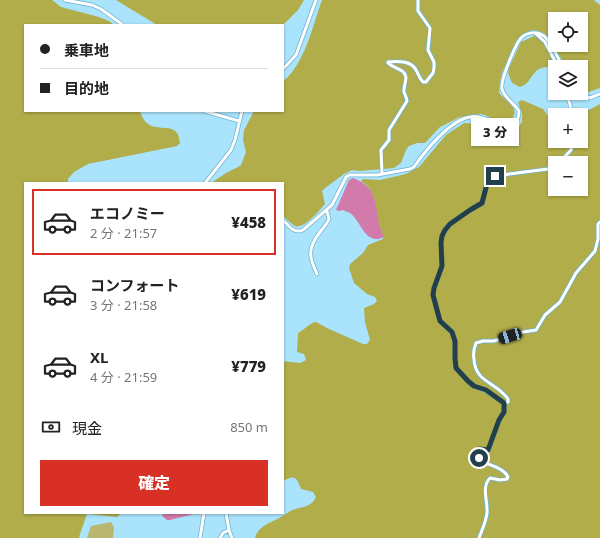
<!DOCTYPE html>
<html lang="ja">
<meta charset="utf-8">
<style>
body{margin:0;font-family:"Noto Sans","Noto Sans JP",sans-serif;background:#f2f2f2;color:#222;height:100vh;display:flex;flex-direction:column;font-size:15px;white-space:nowrap}
*{box-sizing:border-box;margin:0}
p{font-size:13px;color:#767676}
.icon{flex:none;width:22px;height:22px;fill:none;stroke:currentColor;stroke-width:2;stroke-linecap:round;stroke-linejoin:round}
.map{position:relative;flex:1;overflow:hidden}
.details{position:absolute;left:24px;top:182px;width:260px;height:332px;display:flex;flex-direction:column;background:#fff;border-radius:0px;box-shadow:0 1px 3px #0004}
.details>*{flex:none}
.guide{position:absolute;left:24px;top:24px;width:260px;height:88px;border-radius:0px;box-shadow:0 1px 3px #0004;display:grid;align-content:center;height:88px;padding:0 16px;background:#fff}
.fabs{position:absolute;left:548px;top:12px;display:grid;gap:8px}
.fabs a{display:grid;place-items:center;width:40px;height:40px;border-radius:0px;background:#fff;box-shadow:0 1px 3px #0004;font-size:20px}
.end{position:absolute;width:18px;height:18px;margin:-9px;border:5px solid #22404c;background:#fff;box-shadow:0 0 0 2px #fff}
.from{border-radius:50%}
.bubble{position:absolute;height:28px;border-radius:0px;background:#fff;box-shadow:0 1px 3px #0004;font-size:13px;font-weight:800;line-height:28px;text-align:center}
.car{position:absolute;width:12px;height:24px;margin:-12px -6px;border-radius:5px;box-shadow:0 0 3px 1px #0007;background:linear-gradient(#222 24%,#8ab4d8 0 40%,#222 0 76%,#8ab4d8 0 86%,#222 0)}
.guide b{display:flex;align-items:center;gap:14px;height:38px;font-size:15px}
.guide b+b{border-top:1px solid #e0e0e0}
.guide i{width:10px;height:10px;background:#222}
ul{padding:7px 0 0;list-style:none}
li{display:flex;align-items:center;gap:12px;height:66px;margin:0 8px 6px;padding:0 8px;border:2px solid transparent;border-radius:0px}
li div{flex:1}
li b{display:block;font-size:15px}
li em{font-style:normal;font-weight:800}
li.on{border-color:#d93025}
li>.icon{width:36px;height:36px;stroke-width:1.5}
.pay{display:flex;align-items:center;gap:10px;height:44px;padding:0 16px;font-size:15px}
.pay p{margin-inline-start:auto}
.primary-button{display:flex;gap:8px;margin-top:auto;padding:8px 16px}
.primary-button a{flex:1;height:46px;border-radius:0px;background:#d93025;color:#fff;font-size:16px;font-weight:800;line-height:46px;text-align:center}
.map>svg:first-child{display:block}
</style>
<div class="map">
<svg width="600" height="538" viewBox="0 0 600 538">
<rect width="100%" height="100%" fill="#aae3fc"/>
<path fill="#b9b76f" d="M111,522L114,527L113,538H87L91,526Z"/>
<path fill="#b1ad4a" fill-rule="evenodd" d="M0,0H52L61,7L99,17L109,21L114,25H25V111H140C149,142 178,114 180,143L177,146L88,164L74,172L68,179V183H25V513H121L117,517L87,514L79,537L80,538H0Z
M116,0H304L298,10L283,25H157Z
M322,0H594L600,5V88L586,93L581,89V67H567L545,34C525,22 517,41 510,57C507,63 502,70 501,77C500,82 499,88 499,93C503,98 510,102 513,107C518,115 510,123 503,125L485,115L481,114L460,117L440,127L425,143H417L409,146L406,150L401,163L394,168L360,171L352,170L344,174L325,188L322,191L325,204C320,210 303,230 295,226C291,224 287,219 283,216V183H211L226,173L238,167L241,165L246,152L243,140L244,130L254,111H283V81C304,66 313,25 322,0ZM555,19H581V45H555Z
M534,36C544,38 554,58 553,68C531,63 534,83 520,87L512,83L508,73L509,68L521,42Z
M522,100L543,109L548,116L555,117V141H581V115H559C569,107 578,106 589,110L600,104V538H255C259,525 271,523 281,517C285,515 288,512 292,510C301,507 312,507 316,497L313,492L301,489C296,476 295,475 283,481V361L300,363L306,360L304,354L297,352L298,333C304,330 311,322 316,322L329,329L363,344H367L370,340L365,322L364,308L374,304L377,301L375,297L367,294L354,283L349,268L350,264L363,253L368,245L383,239C382,232 379,225 377,218C375,203 375,190 361,181L363,179L380,180L406,174L419,167L446,135L464,123L479,124L490,131L508,136L512,134L516,131L522,122V114L518,102ZM555,163H581V189H555Z"/>
<path fill="#d27baa" d="M353,178C383,189 372,211 383,235V237L379,239C365,240 362,226 354,217C352,213 347,212 343,210L339,211L336,210L349,180Z
M164,513H198L170,520H167L162,516Z"/>
<g fill="none" stroke-linecap="round" stroke-linejoin="round">
<defs>
<path id="minor" d="M65,0L92,5L101,9L123,25
M535,33L545,42L555,61L557,67
M283,69L296,55L316,0
M566,93L570,104L571,115
M581,93L590,98L600,94
M204,111L239,121
M559,163L571,150L572,141
M382,173L381,150L389,140V130L407,101C407,98 405,95 404,92C403,85 410,76 402,71C398,68 392,67 388,63V62C397,61 412,61 416,70C419,75 419,78 423,82H426L433,73L434,68V62L428,50L430,28L418,11V0
M205,183L231,150L235,140L242,111
M283,220C289,226 294,234 303,230L332,205L346,177L349,175H377L410,169L414,167C425,151 450,120 470,117C475,116 481,117 486,119C490,121 494,125 499,127C510,131 519,123 519,111C514,103 505,99 502,89C500,81 515,45 521,38C527,32 537,31 544,36C551,41 558,59 563,67
M317,274C309,257 307,249 320,232C323,228 327,224 329,219L327,211
M504,403L486,391L474,386L468,381L456,368L455,358V341L452,332L440,321L433,295L434,288L442,266L441,243L442,236L445,230L450,224L470,210L482,203L486,184L490,178L509,174L548,169L555,166
M504,403L508,402V399C497,382 475,383 474,359C473,354 474,348 476,343L483,341H494L517,333L536,330L545,315L560,302L576,273L595,251L598,239V224L600,222
M226,513L229,530L232,538
M200,538L204,513
M220,538L223,533L229,530
M479,538C482,530 486,522 487,513C488,501 481,487 490,478L500,480L507,479L508,477C503,465 481,466 475,454L479,449L488,451L499,420L504,412V403"/>
</defs>
<use href="#minor" stroke="#6ab2d0" stroke-width="4.5"/>
<use href="#minor" stroke="#fff" stroke-width="3"/>
</g>
<g fill="none" stroke-linecap="round" stroke-linejoin="round">
<path stroke="#22404c" stroke-width="5" d="M479,458L476,454L479,449L488,450L499,420L504,412V403L486,390L474,386L468,381L456,368L455,358V341L452,332L440,321L433,295L434,288L442,266L441,243L442,236L445,230L450,224L470,210L482,203L488,180L495,176"/>
</g>
</svg>
<div class="fabs">
<a><svg class="icon" aria-label="locate" viewBox="0 0 24 24"><circle cx="12" cy="12" r="6"/><path d="M12 2v4M12 18v4M2 12h4M18 12h4"/></svg></a>
<a><svg class="icon" aria-label="layers" viewBox="0 0 24 24"><path d="M12 4l9 5-9 5-9-5zM3 14l9 5 9-5"/></svg></a>
<a>+</a>
<a>−</a>
</div>
<i class="end from" style="left:479px;top:458px"></i>
<i class="end" style="left:495px;top:176px"></i>
<div class="bubble" style="left:471px;top:118px;width:48px">3 分</div>
<i class="car" style="left:510px;top:336px;rotate:254deg"></i>
<div class="guide">
<b><i class="from"></i>乗車地</b>
<b><i></i>目的地</b>
</div>
<section class="details">
<ul>
<li class="on"><svg class="icon" aria-label="car" viewBox="0 0 24 24"><path d="M5 17H2v-5l4-1 3-4h7l3 4 3 1v5h-3M9 17h6M6 11h13"/><circle cx="7" cy="17" r="2"/><circle cx="17" cy="17" r="2"/></svg><div><b>エコノミー</b><p>2 分 · 21:57</p></div><em>¥458</em></li>
<li><svg class="icon" aria-label="car" viewBox="0 0 24 24"><path d="M5 17H2v-5l4-1 3-4h7l3 4 3 1v5h-3M9 17h6M6 11h13"/><circle cx="7" cy="17" r="2"/><circle cx="17" cy="17" r="2"/></svg><div><b>コンフォート</b><p>3 分 · 21:58</p></div><em>¥619</em></li>
<li><svg class="icon" aria-label="car" viewBox="0 0 24 24"><path d="M5 17H2v-5l4-1 3-4h7l3 4 3 1v5h-3M9 17h6M6 11h13"/><circle cx="7" cy="17" r="2"/><circle cx="17" cy="17" r="2"/></svg><div><b>XL</b><p>4 分 · 21:59</p></div><em>¥779</em></li>
</ul>
<div class="pay"><svg class="icon" aria-label="cash" viewBox="0 0 24 24"><path d="M3 7h18v10H3z"/><circle cx="12" cy="12" r="2"/></svg>現金<p>850 m</p></div>
<div class="primary-button"><a>確定</a></div>
</section>
</div>
